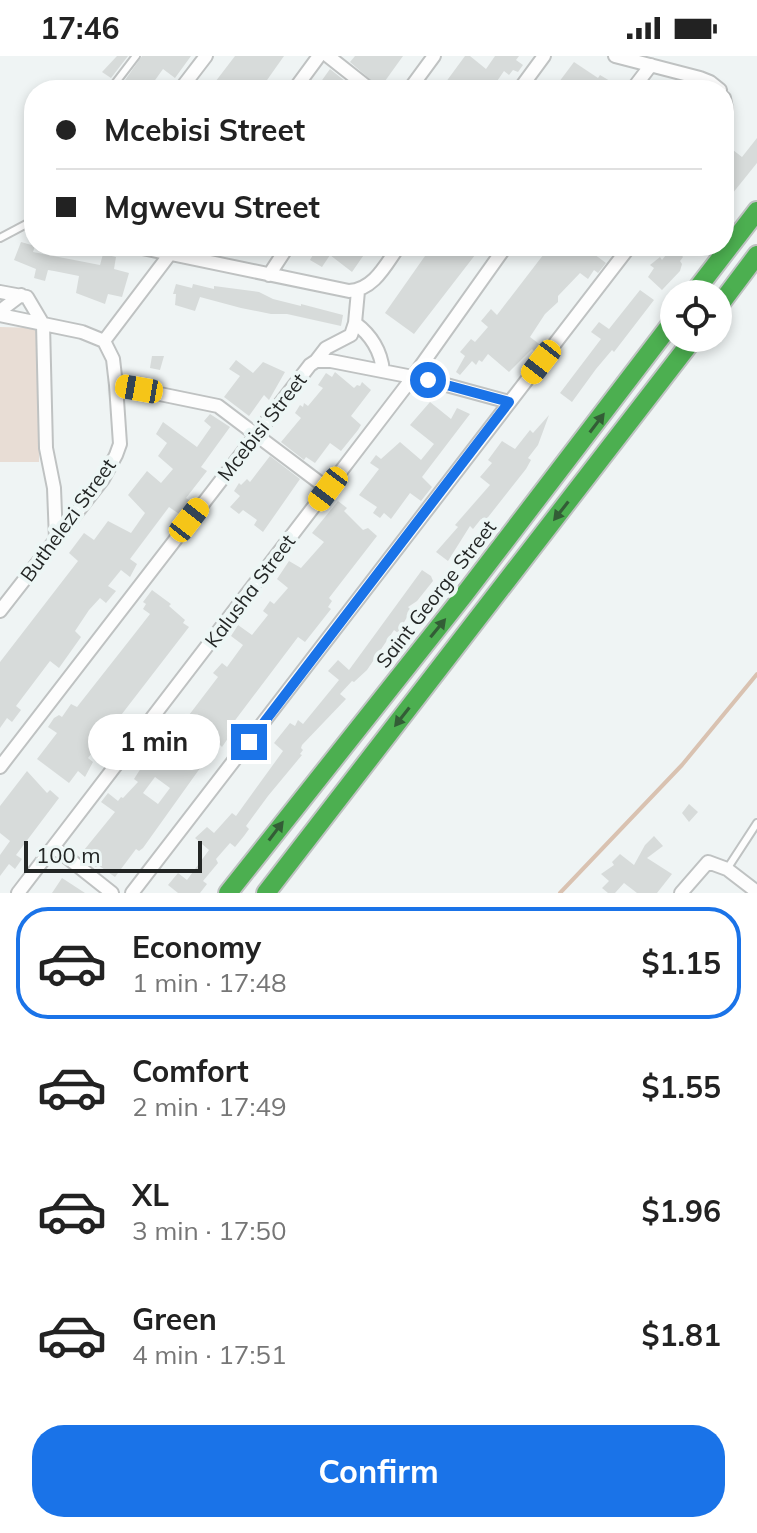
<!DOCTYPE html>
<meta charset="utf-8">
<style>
body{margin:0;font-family:Mulish,sans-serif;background:#f2f2f2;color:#222;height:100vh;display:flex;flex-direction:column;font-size:30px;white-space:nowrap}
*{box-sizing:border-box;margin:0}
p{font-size:26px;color:#767676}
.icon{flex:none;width:44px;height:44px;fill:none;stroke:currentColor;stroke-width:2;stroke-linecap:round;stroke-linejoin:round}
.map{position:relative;height:837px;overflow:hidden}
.side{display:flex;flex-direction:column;background:#fff;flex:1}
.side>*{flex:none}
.guide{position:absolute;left:24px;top:24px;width:710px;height:176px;border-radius:32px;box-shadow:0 4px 12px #0003;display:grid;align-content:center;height:176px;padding:0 32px;background:#fff}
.fabs{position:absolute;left:660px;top:224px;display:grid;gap:16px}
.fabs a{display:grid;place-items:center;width:72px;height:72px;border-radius:50%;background:#fff;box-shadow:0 4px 12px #0003;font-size:40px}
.scale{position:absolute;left:24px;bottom:20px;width:178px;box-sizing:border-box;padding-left:8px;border:4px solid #232625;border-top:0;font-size:22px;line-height:28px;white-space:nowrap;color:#232625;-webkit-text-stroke:6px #edf6f5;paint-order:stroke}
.end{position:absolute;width:36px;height:36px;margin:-18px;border:10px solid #1a73e8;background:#fff;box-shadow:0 0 0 4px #fff}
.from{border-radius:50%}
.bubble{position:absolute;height:56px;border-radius:28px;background:#fff;box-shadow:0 4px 12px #0003;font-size:26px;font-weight:700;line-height:56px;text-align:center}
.car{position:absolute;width:24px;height:48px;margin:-24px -12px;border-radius:10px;box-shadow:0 0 6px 2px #0007;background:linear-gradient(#f5c518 24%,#345 0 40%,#f5c518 0 76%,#345 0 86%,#f5c518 0)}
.guide b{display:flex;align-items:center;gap:28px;height:76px;font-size:30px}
.guide b+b{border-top:2px solid #e0e0e0}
.guide i{width:20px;height:20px;background:#222}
ul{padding:14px 0 0;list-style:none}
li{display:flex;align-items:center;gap:24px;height:112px;margin:0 16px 12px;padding:0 16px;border:4px solid transparent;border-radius:32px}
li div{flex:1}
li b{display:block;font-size:30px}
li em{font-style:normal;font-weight:700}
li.selected{border-color:#1a73e8}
li>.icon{width:72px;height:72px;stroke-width:1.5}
.cta{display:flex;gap:16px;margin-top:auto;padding:16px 32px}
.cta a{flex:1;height:92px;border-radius:32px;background:#1a73e8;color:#fff;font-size:32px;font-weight:700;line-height:92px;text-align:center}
.status{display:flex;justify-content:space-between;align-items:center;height:56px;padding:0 40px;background:#fff;direction:ltr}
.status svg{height:22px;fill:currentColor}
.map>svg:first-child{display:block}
</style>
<div class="status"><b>17:46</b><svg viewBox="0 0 49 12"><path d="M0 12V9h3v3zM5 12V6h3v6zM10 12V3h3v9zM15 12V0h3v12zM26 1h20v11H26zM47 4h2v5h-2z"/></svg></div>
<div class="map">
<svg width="757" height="837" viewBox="0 0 757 837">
<rect width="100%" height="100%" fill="#eff4f4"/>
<path fill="#e8ddd5" d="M0,271L41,272L39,406H0Z"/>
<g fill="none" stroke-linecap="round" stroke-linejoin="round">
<path stroke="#d9c2b1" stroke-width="4" d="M560,837L682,709L757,618"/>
</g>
<path fill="#d7dbda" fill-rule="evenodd" d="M117,0H128L111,22L102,16Z
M142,0H191L175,22L163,13L148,34H118Z
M235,0H284L260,34H254L248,29L244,34L232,24L224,34H209Z
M355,0H403L380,32L350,6Z
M465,0H470L486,13L495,0H519L516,4L523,9L518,16L513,14L509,19L504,15L491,34H440Z
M574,6L598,22L600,19L610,25L604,34L585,25L582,28L579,26L573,34H553Z
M330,13L356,34H315Z
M757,82V107L724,148V108L733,94L742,101Z
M21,186L35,190L33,196L100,209L103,198L116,201L114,213L129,217L122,241L108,238L105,248L76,237L79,220L54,215L48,214L45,225L34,222L36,213L14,204Z
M318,190H370L352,216L330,199L322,211L310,204Z
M432,190H482L414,278L385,257Z
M550,190H601L594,198L606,207L598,217L594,214L588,223L580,217L558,240V246L545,258L530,281L542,290L536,297L532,293L509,316L488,298L482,306L479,304L476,309L472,305L460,319L456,316L465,300L460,296L471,283L475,286L488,271L481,265L491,253L497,259Z
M673,190H688L680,197L683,201L680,205L682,208L680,215L662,234L648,221L654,212L650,209L660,201L662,204Z
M176,228L192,232L193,228L214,233V230L259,236L273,243L301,250V248L343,259L341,270L287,258H271L241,252L200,241L195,255L175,249L176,238H173Z
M640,234L654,244L614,296L612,294L596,313L572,346L560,337L601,283L591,276L599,266L609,273Z
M152,300H164L160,314L150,312Z
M236,304L253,317L263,306L285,316L269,344L264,339L249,360L224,341L240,320L229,313Z
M335,316L354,332L357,329L360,330L362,326L371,334L351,360L361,369L358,374L341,395L330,387L315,407L306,401L304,404L281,386L301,362L295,357L300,349L303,351L304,347L308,350L323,332L318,329L326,317L332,321Z
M430,346L451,363L457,352L470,358L422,421L432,431L421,445L410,437L391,463L384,457L380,462L373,457L377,451L359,439L379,413L370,407L376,399L381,403L400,386L421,404L434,388L410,369Z
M210,358L230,371L201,411L207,415L186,442L192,446L190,450L182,460L169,451L130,503L137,508L130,521L121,514L108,530L116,535L106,547L100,542L89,554L75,575L81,581L59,612L50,605L16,650L21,654L12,666L7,662L0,672V606L78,505L69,497L84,477L94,484L108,465L131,477L145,457L128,439L147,415L161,427L173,413L158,400L167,387L156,378L163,366L197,391L211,371L204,365Z
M549,359L538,389L528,402L531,404L526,413L485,465L481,463L473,473L470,470L448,505L436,496L458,471L455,469L490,429L480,421L492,407L488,404L502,385L515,393L530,374L533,377Z
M270,400L300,423L263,476L254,469L257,464L243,454L239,458L230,451L240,440L234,435L239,427L241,429L247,423L250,426Z
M338,445L347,452L344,455L363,474L368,472L377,480L329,542L332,545L328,551L331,553L305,586L298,581L227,675L231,678L222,691L218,687L143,792L139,795L136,793L115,821L98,809L96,811L80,799L115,756L101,746L108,737L118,745L121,741L123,742L138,726L134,723L141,712L144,714L161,695L155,690L166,675L173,680L218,621L213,617L222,607L227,611L243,589L231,580L238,569L252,579L268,559L263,555L270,545L274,548L288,532L277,523L289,505L301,512L324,486L312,477ZM155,721L170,732L158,748L143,737Z
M422,514L431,520L433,525L417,545L408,551L411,554L398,577L394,574L367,614L354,626L352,625L340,638L346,643L302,689L301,692L303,694L300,698L302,699L268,740L246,770L249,773L244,780L235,791L230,787L216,803L218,807L203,825L207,828L200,837H178L168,829L178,817L187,824L209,794L195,782L207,771L214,777L232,757L236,760L283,695L274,687L290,667L295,670L298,664L303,668L339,624L328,615L338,604L349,614Z
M152,534L171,548L169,550L185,564L183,567L189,571L88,702L93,706L85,721L78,715L69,727L37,703L57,677L48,671L54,662L59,659L62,661L71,648L77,651L136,576L150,558L143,553L146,548L143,546Z
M27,715L47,737L50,734L59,742L16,799L22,803L15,813L9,808L0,820V799L10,785L0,777V750Z
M689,748L698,756L689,766L682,757Z
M654,780L663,790L647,802L672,818L657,837H637L624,827L615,837H608L602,832L609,825L601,818L614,809L612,806L620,798L634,809L645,789Z
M62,822L85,837H52Z"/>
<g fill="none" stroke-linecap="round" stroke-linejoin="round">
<defs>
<path id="lane" d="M110,34L136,0
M0,182L34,164
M727,813L757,767"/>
<path id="street" d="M328,0L371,34
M615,0L700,22L710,26L720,34
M180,34L206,0
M294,34L319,0
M409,34L434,0
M519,34L544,0
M632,34L651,9
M724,42L726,53L724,66
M133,190L349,235C374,234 386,208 399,190
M269,219L288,190
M0,236L27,241L43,268L46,392L54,432L56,483
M0,255L21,239
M0,259L82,276L104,285L113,303L116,329L120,388L116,399L103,423L0,555
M355,267C371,279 381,295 383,315
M104,285L176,190
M316,305L326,292L351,279L355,267L358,235
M116,329L218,350L328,433
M0,711L310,309L316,305H331L428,324L509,346
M54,791L112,837
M18,837L413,321L506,190
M132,837L630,190
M681,837L708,806L727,813L757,836"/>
<path id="fast" d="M693,238L757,155
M718,251L757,199
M228,837L464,539L674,264
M266,837L694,282"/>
</defs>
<use href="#lane" stroke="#bfc2c2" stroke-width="10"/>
<use href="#street" stroke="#bfc2c2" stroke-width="16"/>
<use href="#fast" stroke="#bfc2c2" stroke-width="22"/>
<use href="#lane" stroke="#fdfdfd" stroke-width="6"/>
<use href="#street" stroke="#fdfdfd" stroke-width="12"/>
<use href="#fast" stroke="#4caf50" stroke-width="18"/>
</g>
<defs><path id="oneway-solid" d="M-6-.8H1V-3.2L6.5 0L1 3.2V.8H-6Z" transform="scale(2)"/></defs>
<g fill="#335d36">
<use href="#oneway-solid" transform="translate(597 367) rotate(-53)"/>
<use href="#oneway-solid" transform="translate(561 455) rotate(128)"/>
<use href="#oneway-solid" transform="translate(438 572) rotate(-51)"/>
<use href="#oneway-solid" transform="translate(402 661) rotate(128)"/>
<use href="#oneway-solid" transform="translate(276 775) rotate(-53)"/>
</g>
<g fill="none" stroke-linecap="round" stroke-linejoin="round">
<path stroke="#1a73e8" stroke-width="10" d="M249,686L509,346L428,324"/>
</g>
<g text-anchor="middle" stroke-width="8" stroke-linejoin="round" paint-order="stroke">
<g font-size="20" fill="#232625" stroke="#edf6f5">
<text transform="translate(262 371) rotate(-52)" y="7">Mcebisi Street</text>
<text transform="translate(68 464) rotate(-54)" y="7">Buthelezi Street</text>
<text transform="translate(250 535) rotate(-53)" y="7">Kalusha Street</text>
<text transform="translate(436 538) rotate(-52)" y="7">Saint George Street</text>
</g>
</g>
</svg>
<div class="fabs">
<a><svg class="icon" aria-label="locate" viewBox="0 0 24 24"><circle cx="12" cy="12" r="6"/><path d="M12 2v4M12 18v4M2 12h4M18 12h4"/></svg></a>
</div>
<div class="scale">100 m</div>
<i class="end from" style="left:428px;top:324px"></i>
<i class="end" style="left:249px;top:686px"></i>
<div class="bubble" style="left:88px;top:658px;width:132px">1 min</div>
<i class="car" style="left:541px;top:306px;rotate:218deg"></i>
<i class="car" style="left:139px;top:333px;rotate:280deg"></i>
<i class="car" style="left:328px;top:433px;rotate:217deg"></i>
<i class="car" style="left:189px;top:464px;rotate:38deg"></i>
<div class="guide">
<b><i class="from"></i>Mcebisi Street</b>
<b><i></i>Mgwevu Street</b>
</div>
</div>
<section class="side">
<ul>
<li class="selected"><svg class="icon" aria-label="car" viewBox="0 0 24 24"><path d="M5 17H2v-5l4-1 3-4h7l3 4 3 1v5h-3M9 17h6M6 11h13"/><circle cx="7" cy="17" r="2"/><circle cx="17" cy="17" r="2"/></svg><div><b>Economy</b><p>1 min · 17:48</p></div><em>$1.15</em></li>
<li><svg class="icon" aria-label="car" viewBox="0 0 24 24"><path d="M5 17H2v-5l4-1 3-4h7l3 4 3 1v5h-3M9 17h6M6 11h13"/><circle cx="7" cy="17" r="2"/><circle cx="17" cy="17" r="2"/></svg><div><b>Comfort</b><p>2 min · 17:49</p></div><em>$1.55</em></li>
<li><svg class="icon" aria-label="car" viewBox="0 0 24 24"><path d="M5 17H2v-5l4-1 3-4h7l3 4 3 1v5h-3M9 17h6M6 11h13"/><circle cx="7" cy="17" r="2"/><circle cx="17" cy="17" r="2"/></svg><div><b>XL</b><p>3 min · 17:50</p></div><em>$1.96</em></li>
<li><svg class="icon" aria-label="car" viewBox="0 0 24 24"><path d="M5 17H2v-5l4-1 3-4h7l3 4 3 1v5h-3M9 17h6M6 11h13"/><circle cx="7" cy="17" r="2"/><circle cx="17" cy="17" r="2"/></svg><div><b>Green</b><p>4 min · 17:51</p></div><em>$1.81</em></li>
</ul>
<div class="cta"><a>Confirm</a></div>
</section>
